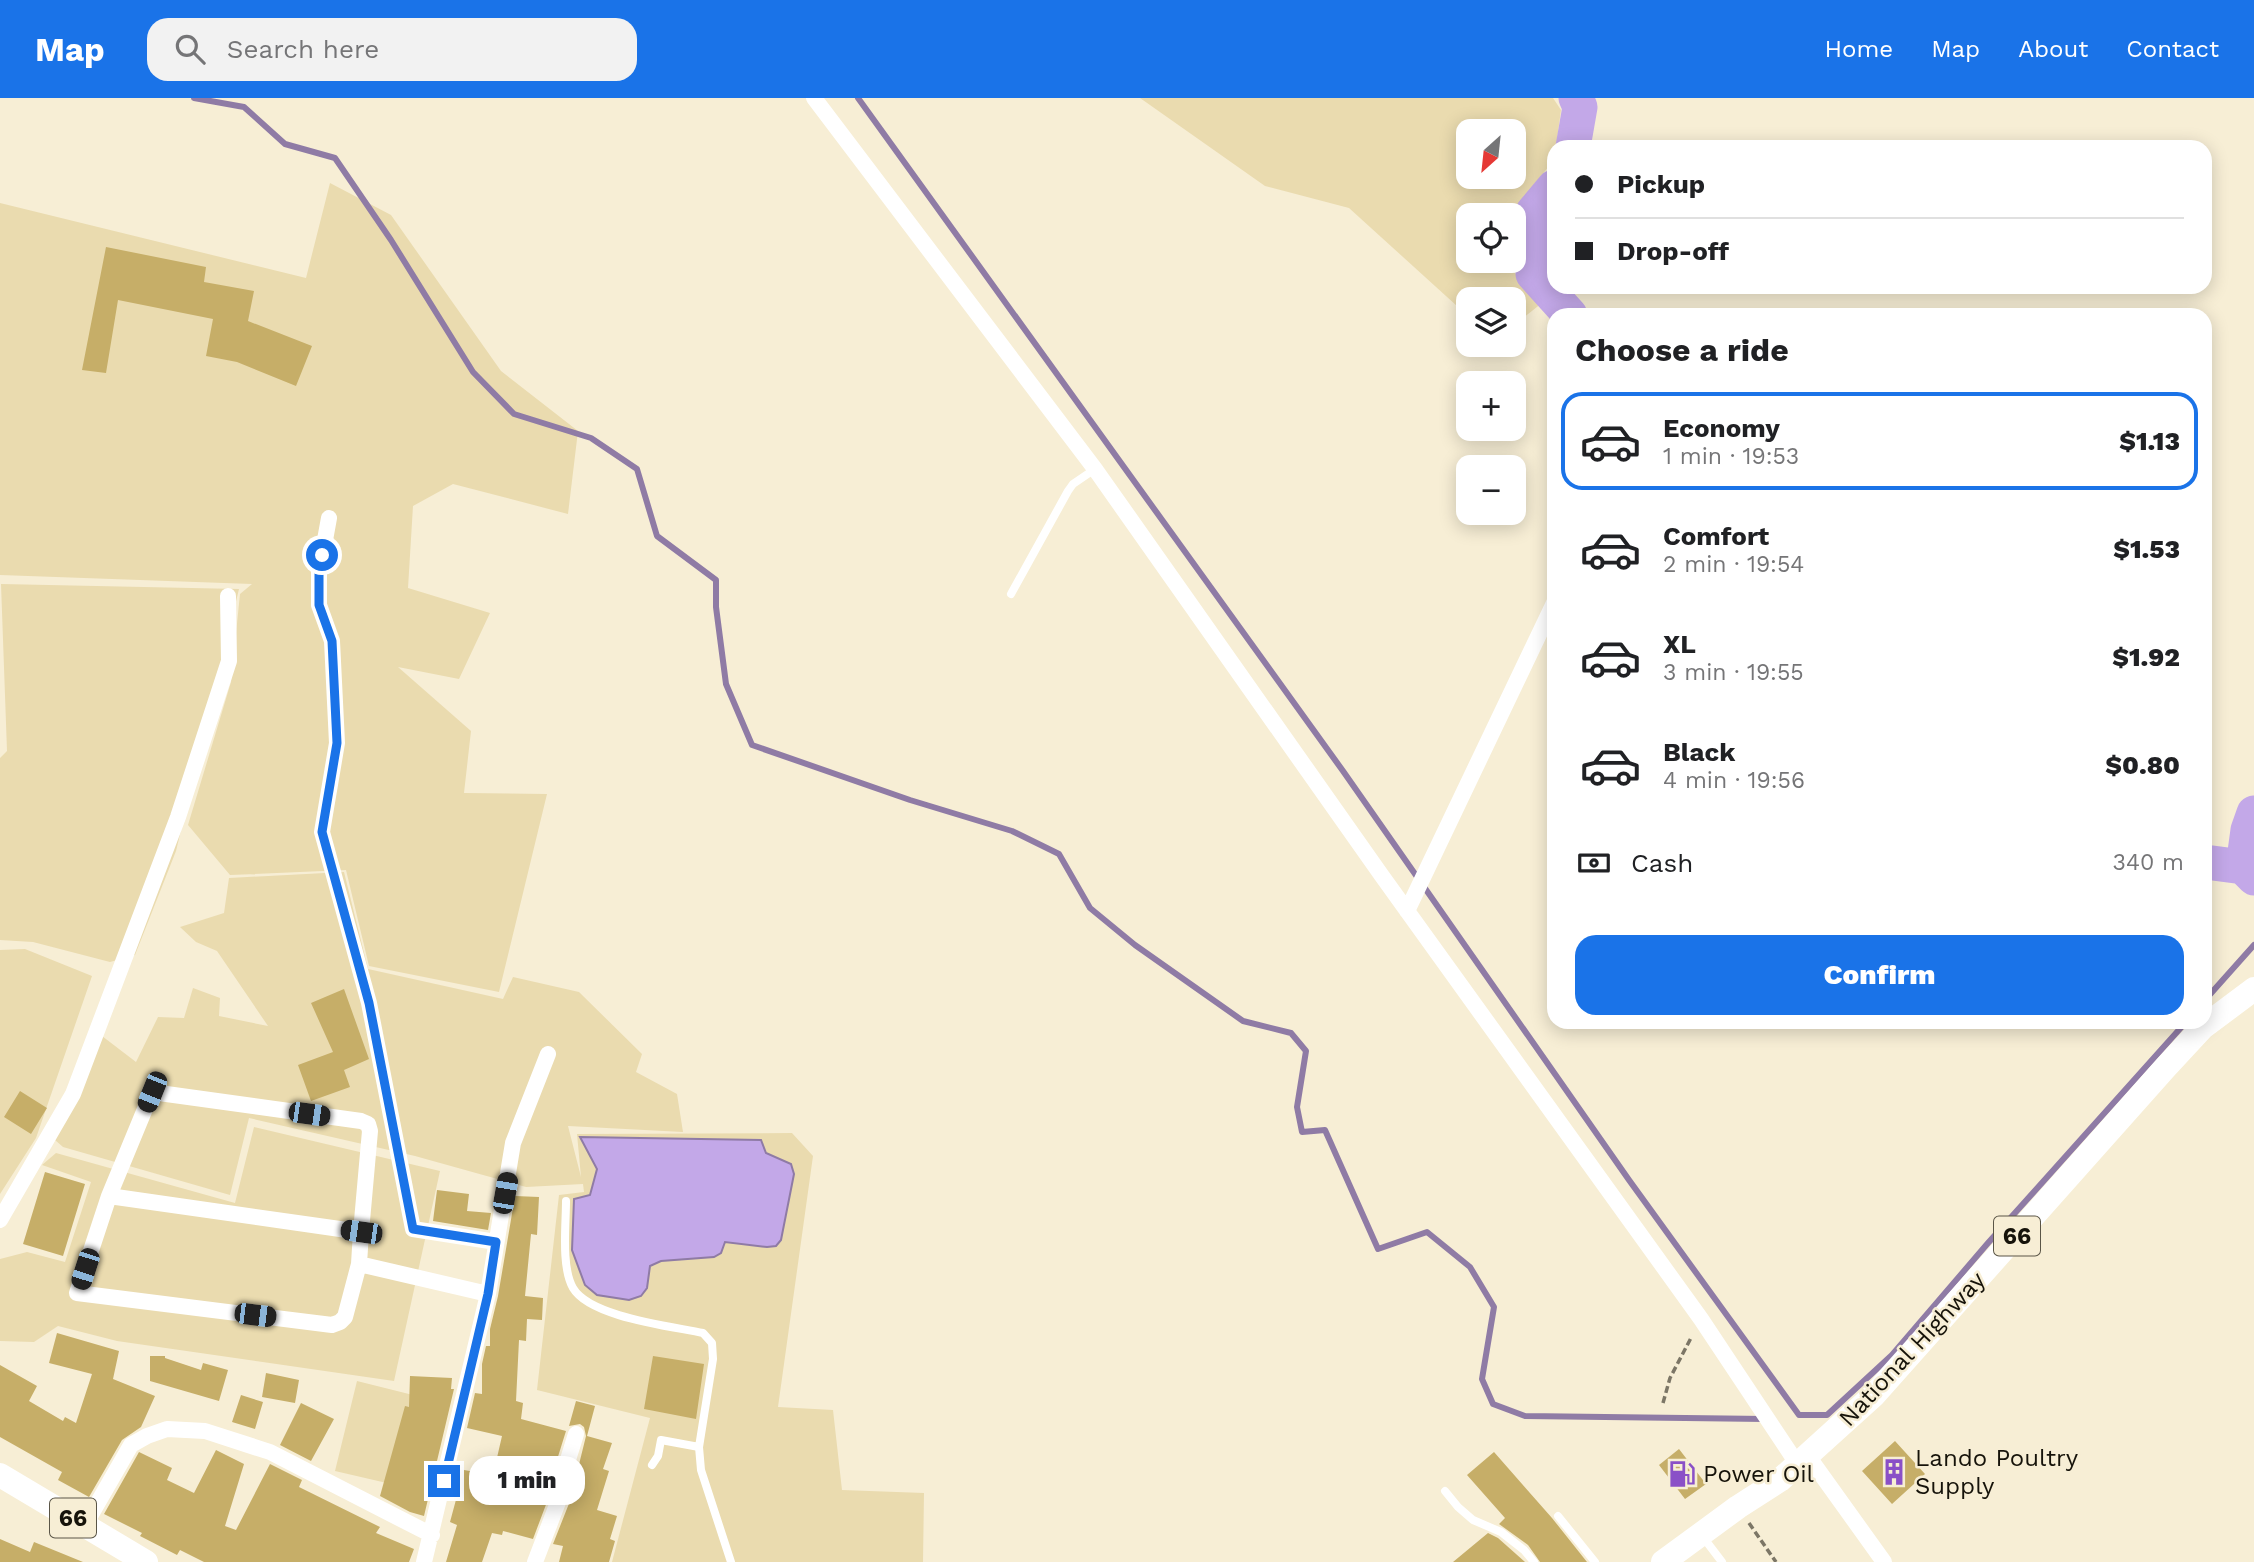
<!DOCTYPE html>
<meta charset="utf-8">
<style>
body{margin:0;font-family:"Work Sans",sans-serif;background:#f2f2f2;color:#202124;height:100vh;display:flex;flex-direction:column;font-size:26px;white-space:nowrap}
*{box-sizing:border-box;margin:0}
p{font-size:23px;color:#757577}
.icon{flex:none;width:38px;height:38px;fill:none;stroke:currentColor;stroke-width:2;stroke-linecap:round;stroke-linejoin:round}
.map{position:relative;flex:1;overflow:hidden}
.side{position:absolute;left:1547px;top:210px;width:665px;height:721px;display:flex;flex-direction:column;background:#fff;border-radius:21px;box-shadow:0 4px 18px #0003}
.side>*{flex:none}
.top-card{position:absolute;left:1547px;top:42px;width:665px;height:154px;border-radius:21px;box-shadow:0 4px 18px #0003;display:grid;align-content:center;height:154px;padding:0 28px;background:#fff}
.needle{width:46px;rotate:207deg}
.buttons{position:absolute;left:1456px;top:21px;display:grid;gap:14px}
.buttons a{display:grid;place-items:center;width:70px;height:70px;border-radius:14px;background:#fff;box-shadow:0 4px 18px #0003;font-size:35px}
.end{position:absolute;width:32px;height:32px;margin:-16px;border:9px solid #1a73e8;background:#fff;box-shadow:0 0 0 4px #fff}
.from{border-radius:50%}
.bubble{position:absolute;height:49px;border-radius:21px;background:#fff;box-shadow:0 4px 18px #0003;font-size:23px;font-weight:800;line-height:49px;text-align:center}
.car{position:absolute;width:21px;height:42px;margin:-21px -10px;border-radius:9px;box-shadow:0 0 5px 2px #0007;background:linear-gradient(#222 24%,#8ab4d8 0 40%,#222 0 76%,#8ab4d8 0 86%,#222 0)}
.top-card b{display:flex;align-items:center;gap:24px;height:66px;font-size:26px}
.top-card b+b{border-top:2px solid #e0e0e0}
.top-card i{width:18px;height:18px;background:#202124}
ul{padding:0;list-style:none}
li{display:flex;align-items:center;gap:21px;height:98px;margin:0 14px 10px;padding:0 14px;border:4px solid transparent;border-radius:21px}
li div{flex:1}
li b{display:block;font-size:26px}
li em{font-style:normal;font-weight:800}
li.active{border-color:#1a73e8}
li>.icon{width:63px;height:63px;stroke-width:1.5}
h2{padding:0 28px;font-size:32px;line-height:84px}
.pay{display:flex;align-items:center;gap:18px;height:77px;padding:0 28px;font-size:26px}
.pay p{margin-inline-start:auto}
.cta{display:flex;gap:14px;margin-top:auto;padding:14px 28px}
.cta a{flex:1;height:80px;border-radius:21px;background:#1a73e8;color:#fff;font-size:28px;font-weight:800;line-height:80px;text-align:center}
header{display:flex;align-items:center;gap:42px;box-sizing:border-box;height:98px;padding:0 35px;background:#1a73e8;color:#fff}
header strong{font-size:33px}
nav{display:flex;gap:38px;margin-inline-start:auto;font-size:24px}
.search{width:490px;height:63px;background:#f2f2f2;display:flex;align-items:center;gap:18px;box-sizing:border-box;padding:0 24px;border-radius:21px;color:#757577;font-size:26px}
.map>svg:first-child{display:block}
</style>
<header>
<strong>Map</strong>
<div class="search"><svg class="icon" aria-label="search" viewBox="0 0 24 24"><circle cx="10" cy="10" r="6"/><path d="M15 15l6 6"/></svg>Search here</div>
<nav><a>Home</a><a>Map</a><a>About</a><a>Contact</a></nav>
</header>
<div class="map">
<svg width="2254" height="1464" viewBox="0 0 2254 1464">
<rect width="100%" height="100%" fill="#f7eed5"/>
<path fill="#eadbaf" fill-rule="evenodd" d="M1140,0H1553L1561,12L1556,49H1554V62L1519,105L1514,152V117H1468V163H1513L1512,172L1542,205L1518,224H1514V201H1468V218L1349,110L1265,88ZM1514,33V79H1468V33Z
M330,85L391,117L501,273L578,333L568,416L453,386L413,408L408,490L490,515L459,581L398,569L471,633L464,695L547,696L499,894L369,868L346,772L230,777L188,727L231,584L240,496L252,486L0,477V105L306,180Z
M1,486L239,491L176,753L135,857L110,864L33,844L0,842V660L7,653Z
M344,774L368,871L503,901L513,879L579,894L642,956L636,974L677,996L683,1034L568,1028L581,1079L577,1036L792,1035L813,1058L778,1309L833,1312L842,1392L924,1395L923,1464H612L650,1320L537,1292L559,1097L584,1094L583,1086L526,1089L415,1058L249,1020L230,1097L63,1049L55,1042L102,938L136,964L158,919L184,920L193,890L220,900L219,918L268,928L217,853L196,844L180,829L224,815L229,780Z
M25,851L92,878L36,1040L0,1096V852Z
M254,1029L440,1073L394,1283L117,1243L58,1228L34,1244L0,1243V1161L27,1154L65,1164L91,1084L42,1067L56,1055L235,1105Z
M357,1283L413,1297L391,1386L335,1373Z"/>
<path fill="#c3a8e8" stroke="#8f7ba5" stroke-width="2" d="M580,1039L761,1042L766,1055L791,1066L794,1076L781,1142L776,1148L767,1149L725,1144L721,1155L714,1159L661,1163L650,1168L647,1190L641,1198L629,1202L597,1197L585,1187L572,1152L574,1101L590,1097L597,1071Z"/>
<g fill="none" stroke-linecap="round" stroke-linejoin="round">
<path stroke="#8f7ba5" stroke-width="6" d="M194,0L244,9L285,46L335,60L391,142L473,274L514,316L591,340L637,371L657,438L716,482V509L726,586L752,647L910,702L1012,733L1059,756L1090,810L1135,847L1243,923L1291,935L1306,953L1297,1009L1302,1034L1325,1032L1378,1151L1427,1134L1470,1169L1494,1209L1482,1281L1493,1306L1525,1318L1765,1321
M858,0L1343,673L1629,1082L1799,1317H1827L1892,1257L1988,1145L2186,924
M2205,902L2254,847"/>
<path stroke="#c3a8e8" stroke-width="35" d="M1573,49L1580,9L1576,0
M1554,89L1533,114V176L1570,217
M2205,764L2243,769L2254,780
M2243,769L2248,732L2254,715"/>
</g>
<path fill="#c6ae68" d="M106,149L206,169L204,184L254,193L248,223L312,248L296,288L237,264L206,258L213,221L118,202L106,275L82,272Z
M344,891L369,961L344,972L350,989L311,1003L298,967L333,954L311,905Z
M20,993L47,1010L31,1036L4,1019Z
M45,1074L85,1086L63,1158L23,1146Z
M437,1092L469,1096L467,1113L491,1115L488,1132L433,1123Z
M515,1098L539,1099L537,1137L531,1136L525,1198L543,1200L542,1222L527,1221L526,1243L519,1242L516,1303L523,1305L521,1321L566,1333L556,1365L550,1396L533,1441L503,1433L502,1437L492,1435L482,1464H446L457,1427L450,1424L464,1372L493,1377L502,1338L467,1330L475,1295L482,1296V1266L486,1248H490V1231L498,1198Z
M57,1235L119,1253L113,1281L155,1298L141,1329L122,1342L89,1399L58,1382L62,1374L0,1339V1267L37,1288L29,1303L63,1323L65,1319L76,1325L92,1276L49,1265Z
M150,1258H165V1260L201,1272L203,1265L228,1272L219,1303L150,1283Z
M653,1258L704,1266L696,1321L644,1311Z
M266,1275L299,1282L295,1305L262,1299Z
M410,1278L452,1280L451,1291H454L424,1418L410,1414L380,1398L405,1308L409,1309Z
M241,1297L263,1304L255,1331L232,1324Z
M576,1303L595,1308L587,1338L612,1345L603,1371L609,1373L597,1412L617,1418L610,1441L615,1443L609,1464H559L563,1448L553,1446L570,1403L586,1338L584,1329L580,1326L569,1328Z
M301,1305L334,1321L311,1363L280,1347Z
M1895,1343L1925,1376L1892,1406L1862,1373Z
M1679,1351L1706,1386L1685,1401L1659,1367Z
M216,1352L244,1366L225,1428L236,1432L270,1366L302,1382L299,1389L380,1429L376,1435L414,1451L409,1464H204L180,1452L177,1457L140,1438L142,1435L104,1416L139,1354L172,1370L167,1382L194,1395Z
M1494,1354L1552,1420L1587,1464H1540L1528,1447L1499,1426L1505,1420L1467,1377Z
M1488,1435L1498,1440L1525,1464H1453Z
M0,1441L30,1454L34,1444L83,1464H0Z"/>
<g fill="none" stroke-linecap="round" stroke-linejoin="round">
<path stroke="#7c7666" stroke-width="3.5" stroke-dasharray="7 3.5" stroke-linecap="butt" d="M1663,1305L1670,1280L1692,1238
M1749,1425L1776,1464"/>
<path stroke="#fff" stroke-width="8" d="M1011,496L1068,393L1073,386L1095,371
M566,1103C566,1127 561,1169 573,1190C590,1219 670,1228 703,1235L712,1245L713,1261L699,1349L701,1372L731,1464
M652,1367L658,1358L661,1342L699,1349
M1445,1393L1458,1409L1473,1422L1501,1434L1524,1452L1534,1464
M1558,1418L1595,1464
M1703,1439L1722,1464"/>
<path stroke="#fff" stroke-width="16" d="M814,0L1095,371L1382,778L1701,1221L1798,1367
M329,420L319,475V507L332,543L337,645L322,734L369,905L413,1131L496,1144
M1407,813L1554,505
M109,1098L152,994L361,1023L368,1026L370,1033L361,1134
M0,1122L73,996L178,719L229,563L228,498
M359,1166L345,1219L340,1224L332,1227L77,1195L109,1098L361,1134L359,1166L488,1196
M1808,1358L1884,1464
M85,1427L131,1347L147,1338L167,1331L205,1333L270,1354L432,1437
M424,1464L488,1196L513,1045L548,956
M535,1464L560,1399L566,1368L576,1336"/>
<path stroke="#fff" stroke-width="24" d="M0,1377L146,1464
M1663,1464L1738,1409L1780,1382L1874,1297L2165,970L2202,930L2254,891"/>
</g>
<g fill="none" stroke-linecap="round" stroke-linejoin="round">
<path stroke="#1a73e8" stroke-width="9" d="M322,457L319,475V507L332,543L337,645L322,734L369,905L413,1131L496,1144L488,1196L444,1383"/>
</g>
<defs>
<symbol id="building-bare" viewBox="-9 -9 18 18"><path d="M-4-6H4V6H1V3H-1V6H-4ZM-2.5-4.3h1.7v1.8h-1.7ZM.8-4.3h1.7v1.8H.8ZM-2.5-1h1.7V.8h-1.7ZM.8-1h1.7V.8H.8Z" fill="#8a50c7" stroke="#f7eed5" stroke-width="2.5" paint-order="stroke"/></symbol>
<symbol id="fuel-bare" viewBox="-9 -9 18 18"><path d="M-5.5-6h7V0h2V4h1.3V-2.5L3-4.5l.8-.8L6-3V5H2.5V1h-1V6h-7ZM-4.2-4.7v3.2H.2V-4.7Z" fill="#8a50c7" stroke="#f7eed5" stroke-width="2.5" paint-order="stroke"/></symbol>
</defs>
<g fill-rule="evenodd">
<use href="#building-bare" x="1875" y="1355" width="38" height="38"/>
<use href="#fuel-bare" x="1663" y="1357" width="38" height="38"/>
</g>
<g text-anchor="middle" stroke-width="5" stroke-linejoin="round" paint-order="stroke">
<g fill="#f7eed5" stroke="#5a5547" stroke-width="2">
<rect x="1994" y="1118.5" width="46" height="39" rx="5"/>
<rect x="50" y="1400.5" width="46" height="39" rx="5"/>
</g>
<g font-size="23" font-weight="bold" fill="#16130a">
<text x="2017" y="1146">66</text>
<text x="73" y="1428">66</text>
</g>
<g font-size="24" fill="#16130a" stroke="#f7eed5">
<text transform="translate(1912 1251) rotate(-47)" y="8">National Highway</text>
</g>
<g font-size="24" fill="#16130a" stroke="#f7eed5" text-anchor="start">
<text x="1915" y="1368">Lando Poultry<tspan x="1915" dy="28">Supply</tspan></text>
<text x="1703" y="1384">Power Oil</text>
</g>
</g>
</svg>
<div class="buttons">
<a><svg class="needle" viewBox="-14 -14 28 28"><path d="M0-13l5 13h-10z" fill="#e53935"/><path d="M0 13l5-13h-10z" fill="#757577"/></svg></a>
<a><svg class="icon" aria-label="locate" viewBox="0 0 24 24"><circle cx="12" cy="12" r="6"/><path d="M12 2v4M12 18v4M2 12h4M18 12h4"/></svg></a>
<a><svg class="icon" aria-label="layers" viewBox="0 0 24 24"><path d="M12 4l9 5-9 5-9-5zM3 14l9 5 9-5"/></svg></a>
<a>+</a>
<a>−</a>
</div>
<i class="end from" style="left:322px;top:457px"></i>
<i class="end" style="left:444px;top:1383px"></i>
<div class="bubble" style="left:469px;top:1358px;width:116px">1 min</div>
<i class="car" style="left:152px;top:994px;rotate:202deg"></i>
<i class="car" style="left:309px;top:1016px;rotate:98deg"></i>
<i class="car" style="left:505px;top:1095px;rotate:10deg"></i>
<i class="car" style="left:361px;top:1134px;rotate:278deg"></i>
<i class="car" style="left:85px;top:1171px;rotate:198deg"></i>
<i class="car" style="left:255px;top:1217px;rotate:97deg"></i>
<div class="top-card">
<b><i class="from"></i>Pickup</b>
<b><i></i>Drop-off</b>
</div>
<section class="side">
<h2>Choose a ride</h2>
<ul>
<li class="active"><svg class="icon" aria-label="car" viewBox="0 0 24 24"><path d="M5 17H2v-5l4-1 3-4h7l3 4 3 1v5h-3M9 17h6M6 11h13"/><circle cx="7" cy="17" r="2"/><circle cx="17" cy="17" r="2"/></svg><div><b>Economy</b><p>1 min · 19:53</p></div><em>$1.13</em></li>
<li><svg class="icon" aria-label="car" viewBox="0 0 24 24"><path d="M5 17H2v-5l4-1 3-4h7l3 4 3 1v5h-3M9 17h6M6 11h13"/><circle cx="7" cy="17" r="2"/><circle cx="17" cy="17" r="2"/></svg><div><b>Comfort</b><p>2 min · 19:54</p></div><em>$1.53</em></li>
<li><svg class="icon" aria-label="car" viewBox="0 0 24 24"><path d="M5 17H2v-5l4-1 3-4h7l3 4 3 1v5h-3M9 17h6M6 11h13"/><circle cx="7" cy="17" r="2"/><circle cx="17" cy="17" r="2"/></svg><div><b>XL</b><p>3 min · 19:55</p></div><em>$1.92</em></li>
<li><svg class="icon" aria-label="car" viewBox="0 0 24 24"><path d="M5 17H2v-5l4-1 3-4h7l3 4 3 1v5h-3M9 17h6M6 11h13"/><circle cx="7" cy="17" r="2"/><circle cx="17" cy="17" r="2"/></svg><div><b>Black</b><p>4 min · 19:56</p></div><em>$0.80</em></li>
</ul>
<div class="pay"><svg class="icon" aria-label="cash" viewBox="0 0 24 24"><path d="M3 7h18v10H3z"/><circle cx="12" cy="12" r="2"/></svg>Cash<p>340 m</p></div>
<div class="cta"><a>Confirm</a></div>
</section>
</div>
